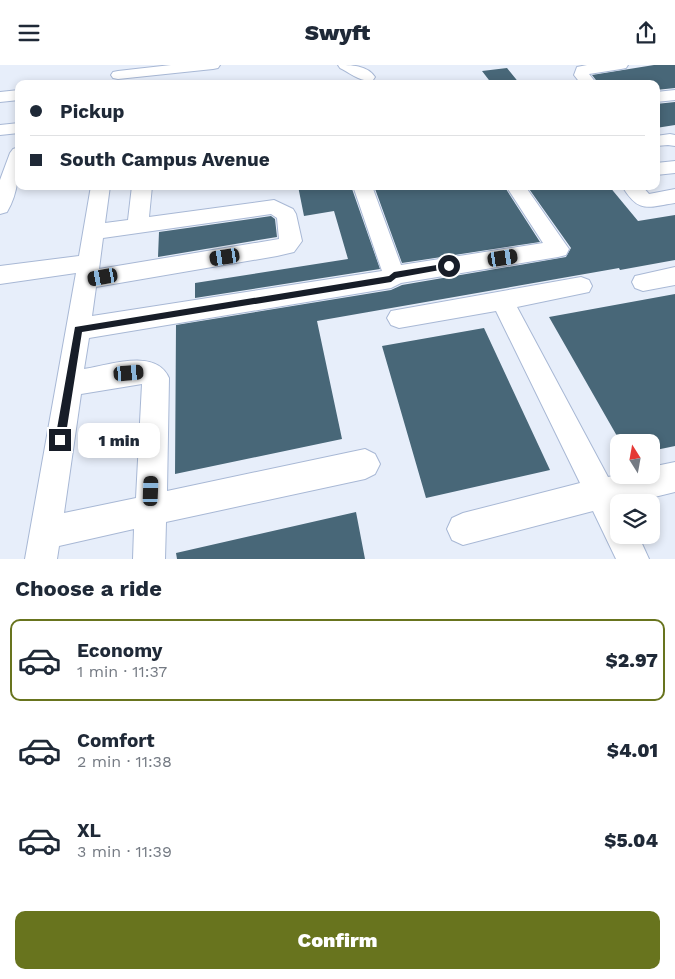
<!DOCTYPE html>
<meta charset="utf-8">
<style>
body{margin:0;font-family:"Work Sans",sans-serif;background:#f6f6f7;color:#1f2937;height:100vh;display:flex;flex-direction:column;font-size:19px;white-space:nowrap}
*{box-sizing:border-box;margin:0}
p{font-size:16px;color:#747a83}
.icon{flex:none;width:28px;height:28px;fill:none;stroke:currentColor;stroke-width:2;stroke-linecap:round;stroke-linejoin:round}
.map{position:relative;height:494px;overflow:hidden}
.sheet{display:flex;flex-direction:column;background:#fff;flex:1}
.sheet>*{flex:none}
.guide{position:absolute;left:15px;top:15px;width:645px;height:110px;border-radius:10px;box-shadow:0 2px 8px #0003;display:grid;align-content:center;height:110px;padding:0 15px;background:#fff}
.needle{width:32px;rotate:349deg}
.controls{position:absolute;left:610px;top:369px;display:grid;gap:10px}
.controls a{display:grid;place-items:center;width:50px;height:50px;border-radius:10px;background:#fff;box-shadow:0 2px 8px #0003;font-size:25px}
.end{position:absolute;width:22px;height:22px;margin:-11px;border:6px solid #171d28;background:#fff;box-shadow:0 0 0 2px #fff}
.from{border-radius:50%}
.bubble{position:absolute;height:35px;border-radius:10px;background:#fff;box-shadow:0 2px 8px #0003;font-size:16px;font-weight:800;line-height:35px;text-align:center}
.car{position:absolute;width:15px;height:30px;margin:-15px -8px;border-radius:6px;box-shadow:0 0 4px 1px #0007;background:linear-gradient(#222 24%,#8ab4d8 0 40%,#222 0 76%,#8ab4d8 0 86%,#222 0)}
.guide b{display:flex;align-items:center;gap:18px;height:48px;font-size:19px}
.guide b+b{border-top:1px solid #e0e1e3}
.guide i{width:12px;height:12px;background:#1f2937}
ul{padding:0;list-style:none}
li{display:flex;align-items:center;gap:15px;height:82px;margin:0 10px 8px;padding:0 5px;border:2px solid transparent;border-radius:10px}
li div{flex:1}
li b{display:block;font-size:19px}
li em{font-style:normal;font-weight:800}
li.on{border-color:#68741e}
li>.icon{width:45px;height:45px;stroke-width:1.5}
h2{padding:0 15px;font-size:22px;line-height:60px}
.cta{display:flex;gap:10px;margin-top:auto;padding:10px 15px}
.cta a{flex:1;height:58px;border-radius:10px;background:#68741e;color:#fff;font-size:20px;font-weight:800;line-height:58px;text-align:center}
header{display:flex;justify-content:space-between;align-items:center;height:65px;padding:0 15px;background:#fff;font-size:22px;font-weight:800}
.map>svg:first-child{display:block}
</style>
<header><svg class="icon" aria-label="menu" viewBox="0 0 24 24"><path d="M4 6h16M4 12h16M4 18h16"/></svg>Swyft<svg class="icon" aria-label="share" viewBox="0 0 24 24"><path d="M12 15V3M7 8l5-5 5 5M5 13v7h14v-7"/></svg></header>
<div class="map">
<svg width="675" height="494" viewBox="0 0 675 494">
<rect width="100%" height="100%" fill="#e7eefa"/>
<path fill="#486778" d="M654,0H675V23L656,25V19H599L592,10Z
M507,3L520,19H492L482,6Z
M675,37V60L656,63V39Z
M298,121H351L380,204L195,233V218L348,194L334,146L304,151Z
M374,121H504L540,177L402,198Z
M527,121H609L638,156L675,150V195L620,205L619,203L317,256L342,374L175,409L176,260L391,225L402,220L566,192L571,183Z
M271,151L275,154L277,172L158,192L159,167Z
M675,229V381L651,386V378H621L549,252Z
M484,263L550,405L426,433L382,281Z
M356,447L365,494H177L176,488Z"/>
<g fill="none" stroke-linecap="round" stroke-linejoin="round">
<defs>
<path id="minor" d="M171,0H220L218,3L213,4L118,14L113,13L111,10L113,7L118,6Z
M338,0C351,0 367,0 375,12L373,15C362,18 350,8 340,3Z
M587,0H628L626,3L621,4L589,9L597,19H581L574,10L577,2Z
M19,25V35L0,37V27Z
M675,25V35L656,37V27Z
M19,58V68L0,70V60Z
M670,69L675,70V81L668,80L656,81V71Z
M19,82C19,105 19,127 7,147L0,149V115L10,88L13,84Z
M675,96V108L656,110V98Z
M91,121H110L105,158L128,155L132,121H152L149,152L274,135L293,144L296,149L302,176L294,187L277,191L96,222L92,251L382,206L353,121H372L401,200L543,178L506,121H525L569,184L566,190L558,192L401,218L391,223L89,273L84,304C110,300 156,283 169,313L167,426L365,384L375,389L380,399L375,409L365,414L166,457L165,494H133L134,464L59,481L57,494H25L76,208L0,219V201L79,191ZM271,149L277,153L279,174L99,204L103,173ZM142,319L136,433L64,448L81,329Z
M622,121H642L649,129L675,124V138C647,142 639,149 622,121Z
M675,202V220L643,226L635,223L632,217L635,211Z
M581,212L589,215L592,221L589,227L517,242L608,412L619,410H651V402L675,397V427L630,438H619V470H638L649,494H616L593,446L463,480L452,475L447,464L452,453L463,448L580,418L496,246L399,263L391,260L387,253L391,246Z"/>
</defs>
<use href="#minor" stroke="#a8b8d5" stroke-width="2"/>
<use href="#minor" fill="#fff" fill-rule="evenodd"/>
</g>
<path fill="#171d28" d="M449,198L451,199V203L396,213L391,217L82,267L65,375L60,380L57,378L55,375L75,262L389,211L394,207Z"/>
</svg>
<div class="controls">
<a><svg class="needle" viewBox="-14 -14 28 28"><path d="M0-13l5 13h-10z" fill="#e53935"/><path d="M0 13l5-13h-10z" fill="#747a83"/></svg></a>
<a><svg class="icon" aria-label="layers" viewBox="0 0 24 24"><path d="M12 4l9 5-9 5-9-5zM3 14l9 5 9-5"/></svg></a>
</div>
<i class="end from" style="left:449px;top:201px"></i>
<i class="end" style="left:60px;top:375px"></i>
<div class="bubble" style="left:78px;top:358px;width:82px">1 min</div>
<i class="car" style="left:225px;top:192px;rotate:261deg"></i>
<i class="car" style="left:503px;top:193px;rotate:81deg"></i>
<i class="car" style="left:103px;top:212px;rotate:260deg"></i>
<i class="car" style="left:129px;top:308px;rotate:85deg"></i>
<i class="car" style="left:151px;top:426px;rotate:2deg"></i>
<div class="guide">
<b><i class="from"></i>Pickup</b>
<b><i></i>South Campus Avenue</b>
</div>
</div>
<section class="sheet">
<h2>Choose a ride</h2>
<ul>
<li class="on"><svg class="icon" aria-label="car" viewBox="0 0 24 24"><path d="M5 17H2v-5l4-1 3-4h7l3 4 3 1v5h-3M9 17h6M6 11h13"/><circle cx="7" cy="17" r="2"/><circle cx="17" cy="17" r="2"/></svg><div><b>Economy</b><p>1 min · 11:37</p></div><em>$2.97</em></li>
<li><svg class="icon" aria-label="car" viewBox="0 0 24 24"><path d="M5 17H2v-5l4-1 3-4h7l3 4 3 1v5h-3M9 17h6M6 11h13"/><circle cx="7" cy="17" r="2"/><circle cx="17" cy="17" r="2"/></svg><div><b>Comfort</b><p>2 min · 11:38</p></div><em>$4.01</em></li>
<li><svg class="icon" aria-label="car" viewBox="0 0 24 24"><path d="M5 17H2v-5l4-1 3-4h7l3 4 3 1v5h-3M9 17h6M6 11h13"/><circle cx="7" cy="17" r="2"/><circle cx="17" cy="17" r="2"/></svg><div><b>XL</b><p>3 min · 11:39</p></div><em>$5.04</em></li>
</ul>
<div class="cta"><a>Confirm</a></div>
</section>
